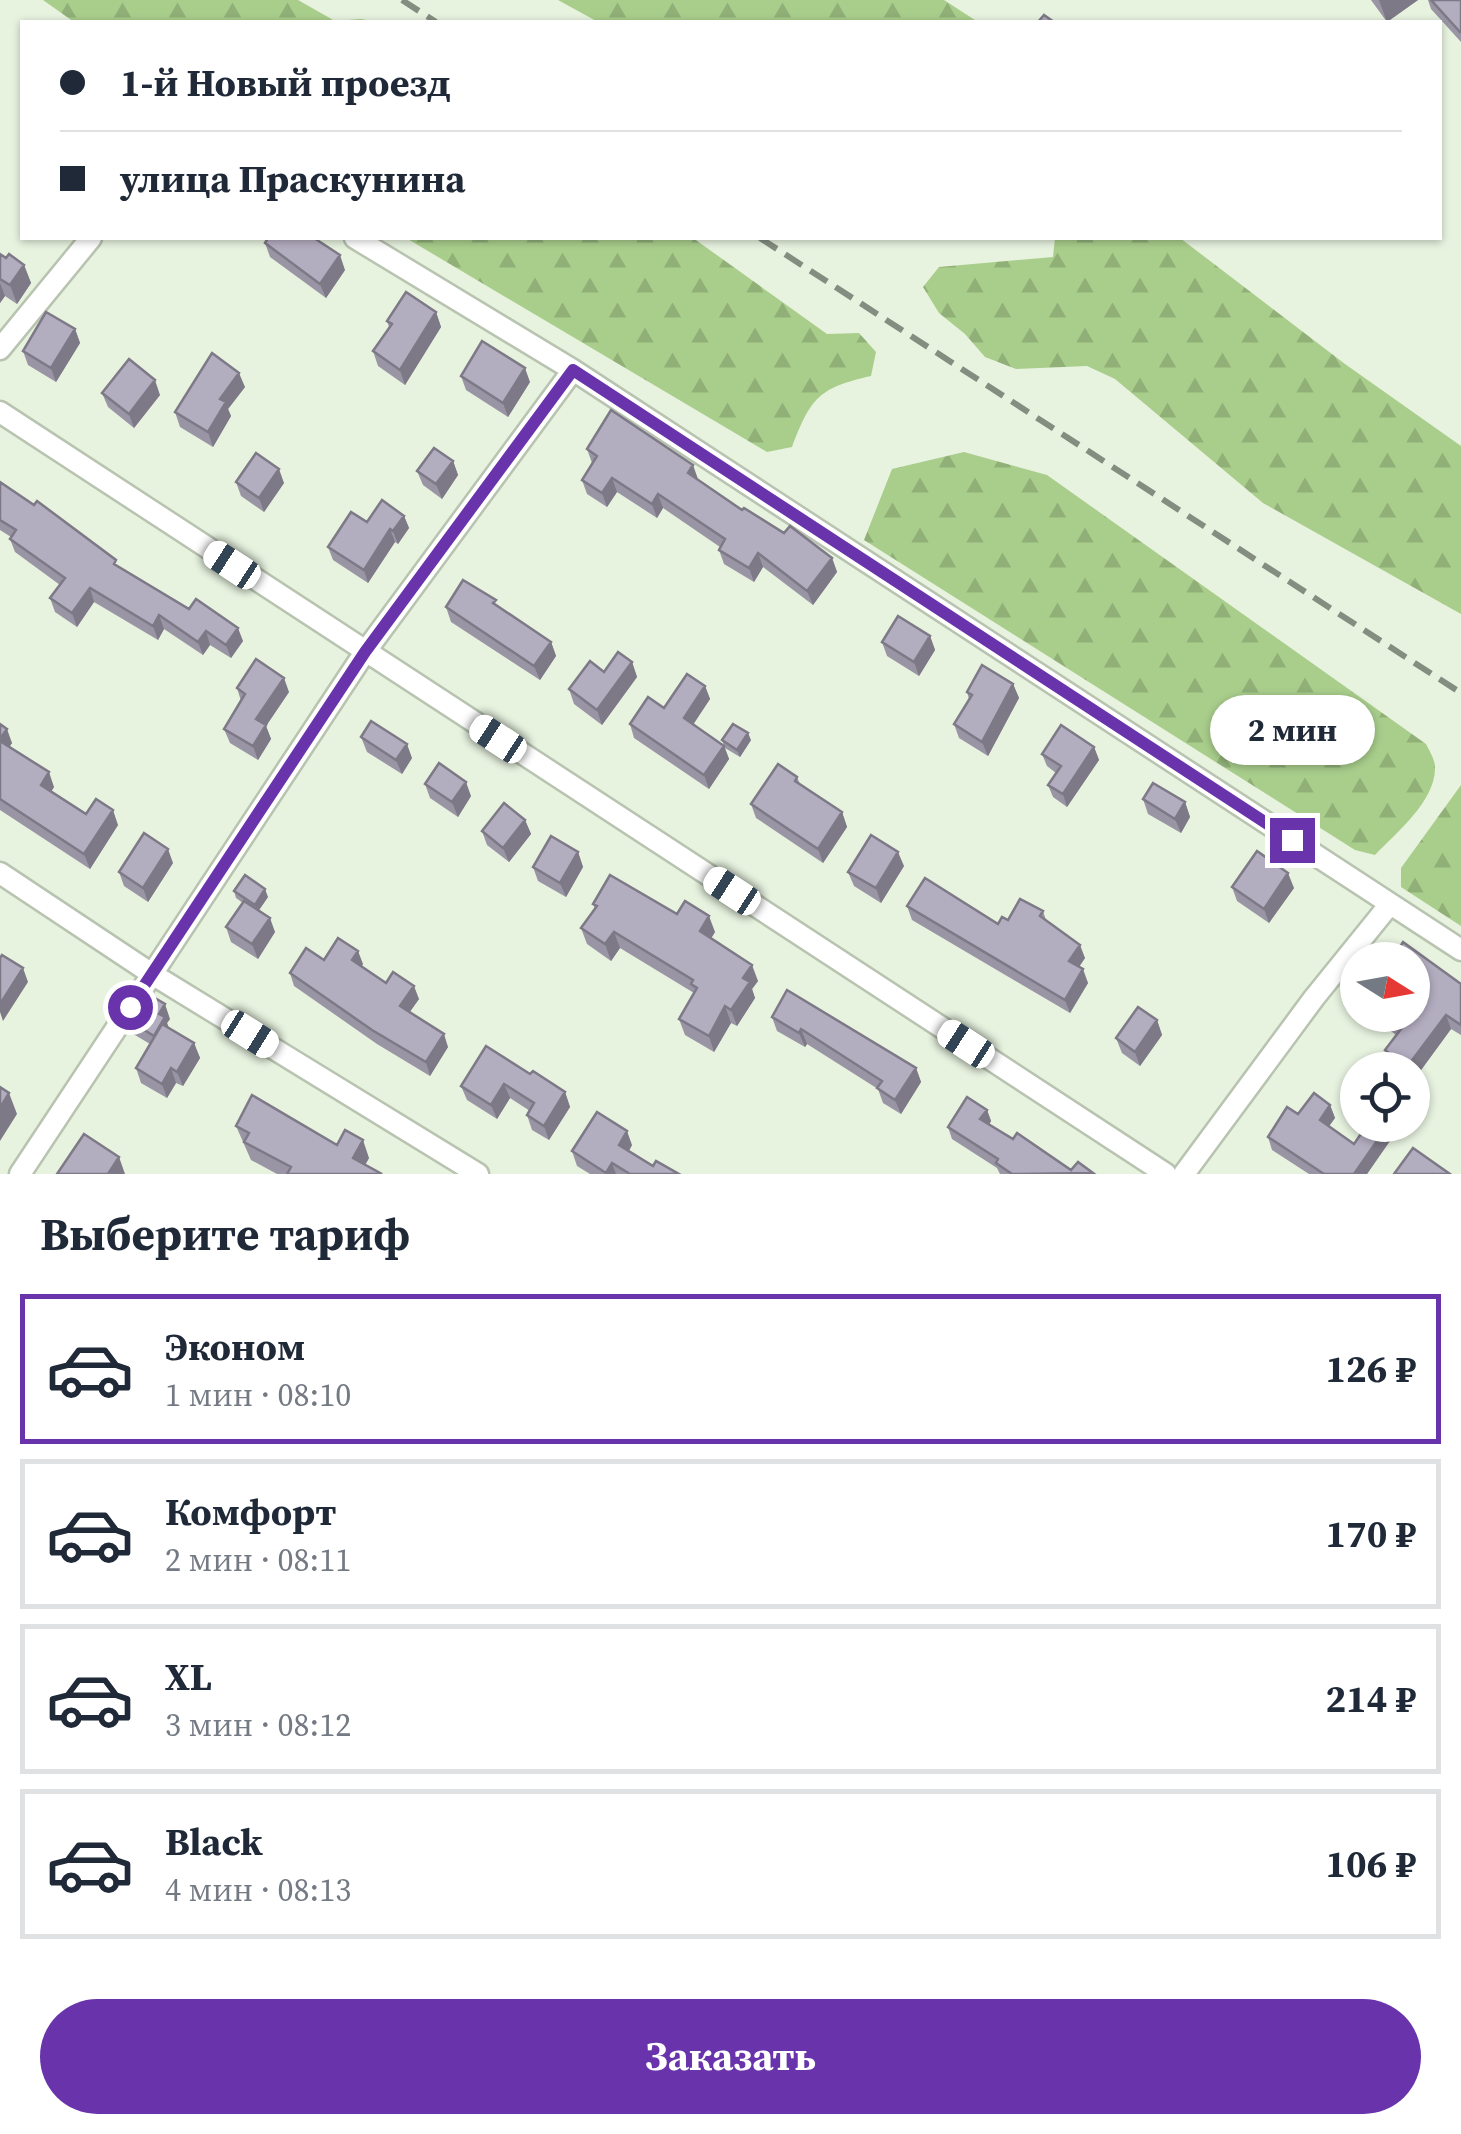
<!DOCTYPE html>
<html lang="ru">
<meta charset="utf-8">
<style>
body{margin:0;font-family:"Source Serif 4",serif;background:#f2f2f3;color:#1f2937;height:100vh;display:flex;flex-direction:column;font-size:38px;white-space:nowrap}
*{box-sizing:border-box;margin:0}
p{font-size:32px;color:#747a83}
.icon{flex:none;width:55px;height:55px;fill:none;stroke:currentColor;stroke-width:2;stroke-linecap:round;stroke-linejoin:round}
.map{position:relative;height:1174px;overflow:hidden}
.side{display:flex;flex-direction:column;background:#fff;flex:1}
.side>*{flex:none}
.hud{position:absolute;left:20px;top:20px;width:1422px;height:220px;border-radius:0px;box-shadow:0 2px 8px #0004;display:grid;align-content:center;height:220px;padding:0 40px;background:#fff}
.needle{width:65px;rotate:101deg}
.fabs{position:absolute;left:1340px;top:942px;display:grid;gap:20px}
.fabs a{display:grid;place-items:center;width:90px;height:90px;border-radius:50%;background:#fff;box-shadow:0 2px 8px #0004;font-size:50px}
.end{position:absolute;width:45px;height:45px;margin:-22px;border:12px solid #6934ab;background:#fff;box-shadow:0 0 0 5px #fff}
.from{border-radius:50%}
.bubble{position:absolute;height:70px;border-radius:35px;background:#fff;box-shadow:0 2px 8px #0004;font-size:32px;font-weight:700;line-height:70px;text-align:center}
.car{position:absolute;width:30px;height:60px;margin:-30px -15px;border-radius:12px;box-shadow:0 0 8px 2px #0007;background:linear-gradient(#fff 24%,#345 0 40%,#fff 0 76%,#345 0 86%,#fff 0)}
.hud b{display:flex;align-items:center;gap:35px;height:95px;font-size:38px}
.hud b+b{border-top:2px solid #e0e1e3}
.hud i{width:25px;height:25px;background:#1f2937}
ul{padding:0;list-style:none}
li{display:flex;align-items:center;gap:30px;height:150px;margin:0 20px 15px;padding:0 20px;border:5px solid #e0e1e3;border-radius:0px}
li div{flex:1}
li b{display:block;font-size:38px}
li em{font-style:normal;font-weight:700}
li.active{border-color:#6934ab}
li>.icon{width:90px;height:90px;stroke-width:1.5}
h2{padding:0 40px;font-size:45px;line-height:120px}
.button{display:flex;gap:20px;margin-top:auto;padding:20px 40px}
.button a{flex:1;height:115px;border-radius:60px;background:#6934ab;color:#fff;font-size:40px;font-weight:700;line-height:115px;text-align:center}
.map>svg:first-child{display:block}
</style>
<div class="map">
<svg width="1461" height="1174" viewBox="0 0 1461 1174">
<defs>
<pattern id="forest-firs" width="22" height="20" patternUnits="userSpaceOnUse" patternTransform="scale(2.5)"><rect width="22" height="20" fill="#a9ce8c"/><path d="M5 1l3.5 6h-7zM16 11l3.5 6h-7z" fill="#90b078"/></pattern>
</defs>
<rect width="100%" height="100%" fill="#e7f2df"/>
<path fill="url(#forest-firs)" d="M43,0H298L335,21L361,19L377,22H74Z
M558,0H944L978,22H598Z
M406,238H693L827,334L859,333L876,352L871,376C818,388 811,398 792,447L767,452Z
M1055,238H1180L1345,364L1461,446V614L1263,503L1115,379L1087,366L1016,369L985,357L965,334L939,313L923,287L939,267L1053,257Z
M964,452L1047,475L1426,744C1429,750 1435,760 1435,767C1436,801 1396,833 1375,855L1355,850L864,540L892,469Z
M1461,785V926L1401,887V868Z"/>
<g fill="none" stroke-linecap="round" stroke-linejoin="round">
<defs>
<path id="minor" d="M355,238L573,370L1461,950
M0,349L91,238
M0,412L1166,1174
M0,873L152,974L478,1174
M20,1174L365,652L573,370
M1184,1174L1314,998L1390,904"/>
</defs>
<use href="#minor" stroke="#b8c3b0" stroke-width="25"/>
<use href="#minor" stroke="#fff" stroke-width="20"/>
<path stroke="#858d80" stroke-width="6" stroke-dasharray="20 10" stroke-linecap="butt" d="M402,0L436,22
M760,238L1461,693"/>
</g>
<path fill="#9a95a5" d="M1371,0H1418L1387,22Z
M1428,0H1461V42L1431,9Z
M265,243L345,270L326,298L270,257Z
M0,254L24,265L31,283L17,304L5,296L0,303Z
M436,312L441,327L405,385L378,366L373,351L389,327L387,321Z
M75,329L80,343L56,382L28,365L23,351Z
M461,376L530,382L508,417L466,390Z
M245,387L228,409L231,416L213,447L180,427L175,412Z
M102,393L160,395L134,428L108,407Z
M587,449L698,479L742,510L832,558L837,572L813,605L763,567L754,582L724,564L719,550L720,547L663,508L657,518L617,492L607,507L587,494L582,480L592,463Z
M453,461L458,475L442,499L423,485L417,471Z
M0,482L119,567L243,641L231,658L210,645L203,655L164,629L158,640L94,602L77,627L55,612L50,598L60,585L15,552L10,539L11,537L0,530Z
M236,482L284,483L264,512L241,496Z
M404,516L409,528L398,544L395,542L368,583L333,560L328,547L367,522Z
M498,606L551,642L556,656L540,680L451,622L446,607Z
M930,636L935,650L919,676L887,656L882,642Z
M632,662L637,677L602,725L574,704L569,689L604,672Z
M1013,684L1019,698L988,756L959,738L954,724L969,699L967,692Z
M705,686L710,699L693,724L724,746L722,740H751L740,757L725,748L729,759L709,789L634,738L630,724Z
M237,688L289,692L266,726L271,739L258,760L230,743L224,729L241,701Z
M0,724L12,743L9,747L54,787L51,792L86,814L118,825L90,869L0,810Z
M361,737L412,758L402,774L367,752Z
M1094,747L1099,760L1067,807L1053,797L1048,785L1056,773L1047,766L1042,754Z
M797,777L800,784L842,812L847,827L823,863L756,818L751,804Z
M425,784L471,796L458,817L430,798Z
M1143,799L1185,802L1190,817L1181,833L1148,814Z
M525,820L531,834L509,862L487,845L482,831Z
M578,852L583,867L566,897L538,881L533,867Z
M173,863L148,902L124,886L119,872Z
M904,866L881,903L854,886L848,872Z
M1232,887L1294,888L1269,923L1237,901Z
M234,891L268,897L259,910L275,932L258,959L231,942L226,927L243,903L236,898Z
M593,904L677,914L715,932L711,938L758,981L752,989L755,998L737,1026L731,1023L714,1052L685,1035L679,1019L694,993L620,948L611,961L587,944L581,928L595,909Z
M907,906L998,924L1008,920L1043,911L1046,920L1085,958L1079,967L1088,983L1070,1013L912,920Z
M324,960L363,964L361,967L386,983L419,999L409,1012L448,1047L430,1076L377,1044L294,986L290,973Z
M1461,984V1035L1451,1029L1413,1081L1412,1070H1398L1390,1064L1385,1050L1396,1035L1370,1015H1412Z
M772,1017L916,1068L921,1082L901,1114L883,1103L878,1089L807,1044L805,1047L777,1031Z
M125,1018L170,1019L167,1023L169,1028L194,1043L200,1058L183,1086L176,1083L167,1098L141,1083L136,1068L150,1044L130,1032Z
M1157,1020L1162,1035L1140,1066L1122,1053L1116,1038Z
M530,1074L565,1092L570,1107L549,1140L532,1130L527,1115L530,1111L510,1098L497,1119L467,1100L461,1086Z
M1330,1105L1335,1118L1329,1126L1354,1144L1394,1135L1367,1174H1309L1272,1150L1268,1137L1298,1114Z
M987,1110L991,1121L989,1125L1071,1170L1094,1174H1000L997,1168L952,1139L948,1127Z
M236,1126L337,1145L369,1158L365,1165L382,1174H277L251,1160Z
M632,1145L629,1151L653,1166L679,1174H590L577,1166L572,1151Z"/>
<path fill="#7d7986" d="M1379,0H1418L1387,22Z
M340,255L345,270L326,298L320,284Z
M24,265L31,283L17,304L10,285Z
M0,283L5,296L0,303Z
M436,312L441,327L405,385L400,370Z
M75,329L80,343L56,382L51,368Z
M525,368L530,382L508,417L503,403Z
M239,373L245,387L228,409L231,416L213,447L208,432L220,399Z
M155,380L160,395L134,428L129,414Z
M453,461L458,475L442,499L436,484Z
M693,465L698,479L688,473Z
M279,469L284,483L264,512L259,498Z
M612,478L617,492L607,507L602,493Z
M658,494L663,508L657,518L652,504Z
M404,516L409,528L398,544L393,531Z
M390,529L395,542L368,583L364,570Z
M758,553L763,567L754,582L749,568Z
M832,558L837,572L813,605L807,591Z
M90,588L94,602L77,627L72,613Z
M159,615L164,629L158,640L153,626Z
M238,628L243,641L231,658L226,645Z
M206,631L210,645L203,655L198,642Z
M930,636L935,650L919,676L914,662Z
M551,642L556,656L540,680L534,666Z
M632,662L637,677L602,725L597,710Z
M284,678L289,692L266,726L271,739L258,760L253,746L256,719Z
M1013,684L1019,698L988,756L982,742Z
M705,686L710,699L689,731L684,718Z
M7,729L12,743L4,755L0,739Z
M748,733L751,740L740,757L737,750Z
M407,744L412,758L402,774L396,760Z
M724,746L729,759L709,789L704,775Z
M1094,747L1099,760L1067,807L1063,794Z
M49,772L54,787L46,799L41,785Z
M466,782L471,796L458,817L452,802Z
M1185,802L1190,817L1181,833L1175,819Z
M113,810L118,825L90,869L84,854Z
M842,812L847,827L823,863L818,849Z
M525,820L531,834L509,862L503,848Z
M168,849L173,863L148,902L143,888Z
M578,852L583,867L566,897L560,883Z
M898,852L904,866L881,903L876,888Z
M1288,873L1294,888L1269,923L1264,909Z
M265,889L268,897L257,913L255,905Z
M709,916L715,932L706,947L700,931Z
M270,918L275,932L258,959L252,944Z
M614,932L620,948L611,961L605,944Z
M1080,945L1085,958L1074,974L1069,961Z
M358,951L363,964L357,974L352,960Z
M752,965L758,981L752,989L755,998L737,1026L731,1010L743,978Z
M23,968L28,982L3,1021L0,1012V1004Z
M1083,969L1088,983L1070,1013L1065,1000Z
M414,986L419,999L405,1019L400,1006Z
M165,1004L170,1019L167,1023L170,1032L159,1050L154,1036L159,1014Z
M725,1006L731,1023L714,1052L709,1036Z
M1446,1015L1451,1029L1413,1081L1412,1070H1409L1407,1067Z
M1157,1020L1162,1035L1140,1066L1135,1052Z
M801,1029L807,1044L805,1047L799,1033Z
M444,1034L448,1047L430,1076L426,1062Z
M194,1043L200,1058L183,1086L177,1072Z
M171,1068L176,1083L167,1098L162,1084Z
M916,1068L921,1082L901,1114L895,1100Z
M504,1084L510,1098L497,1119L491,1105Z
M565,1092L570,1107L549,1140L544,1126Z
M9,1093L17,1114L0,1141V1108Z
M1330,1105L1335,1118L1324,1133L1320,1120Z
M987,1110L991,1121L985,1131L980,1119Z
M1388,1125H1390L1394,1135L1367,1174H1354Z
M627,1131L632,1145L624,1159L619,1145Z
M363,1140L369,1158L360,1174L353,1158Z
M119,1157L125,1174H108Z
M612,1163L616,1174H607L606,1173Z"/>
<path fill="#b3adc0" stroke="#7d7986" stroke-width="2.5" d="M1431,0H1461V31L1460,32Z
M1044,15L1054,22H1038Z
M268,238H314L340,255L320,284L265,243Z
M0,254L6,258L9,254L24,265L10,285L0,279Z
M406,292L436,312L400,370L373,351L392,324L387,321Z
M46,312L75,329L51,368L23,351Z
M482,341L525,368L503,403L461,376Z
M212,353L239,373L220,399L226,402L208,432L175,412Z
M129,359L155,380L129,414L102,393Z
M611,410L693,465L688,473L742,510L744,508L784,533L790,526L832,558L807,591L758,553L749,568L719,550L725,539L658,494L652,504L612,478L602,493L582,480L597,456L587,449Z
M434,448L453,461L436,484L417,471Z
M256,453L279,469L259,498L236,482Z
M0,482L34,505L37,501L116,560L114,564L189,609L196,599L238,628L226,645L206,631L198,642L159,615L153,626L90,588L72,613L50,598L65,578L10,539L16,530L0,520Z
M382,500L404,516L393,531L390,529L364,570L328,547L351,512L367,522Z
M463,580L496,600L493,603L551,642L534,666L446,607Z
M898,616L930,636L914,662L882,642Z
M618,652L632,662L597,710L569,689L590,661L604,672Z
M256,659L284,678L256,719L266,725L253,746L224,729L245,694L237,688Z
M982,665L1013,684L982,742L954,724L972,695L967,692Z
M687,674L705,686L684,718L724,746L704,775L630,724L648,697L664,708Z
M371,721L407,744L396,760L361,737Z
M0,724L7,729L0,739Z
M733,724L748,733L737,750L722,740Z
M1061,725L1094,747L1063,794L1048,785L1061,766L1042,754Z
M0,741L49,772L41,785L86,814L96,799L113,810L84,854L0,799Z
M439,763L466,782L452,802L425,784Z
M778,764L797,777L795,781L842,812L818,849L751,804Z
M1153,783L1185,802L1175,819L1143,799Z
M504,803L525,820L503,848L482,831Z
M144,833L168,849L143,888L119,872Z
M871,835L898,852L876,888L848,872Z
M551,836L578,852L560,883L533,867Z
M1257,851L1288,873L1264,909L1232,887Z
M245,875L265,889L255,905L234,891Z
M610,875L677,914L685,901L709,916L700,931L752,965L743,978L750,982L731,1010L725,1006L709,1036L679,1019L697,988L691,984L693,980L614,932L605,944L581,928L597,906L593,904Z
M925,878L998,924L1002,917L1008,920L1020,899L1043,911L1040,916L1080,945L1069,961L1083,969L1065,1000L907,906Z
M244,901L270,918L252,944L226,927Z
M338,938L358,951L352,960L386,983L393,972L414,986L400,1006L444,1034L426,1062L372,1030L290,973L306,948L324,960Z
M1403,942L1461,984V1025L1446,1015L1407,1067L1385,1050L1401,1029L1383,1015H1412V960H1392Z
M2,955L23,968L0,1004V958Z
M787,990L916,1068L895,1100L877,1088L882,1081L801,1029L799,1033L772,1017Z
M143,991L165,1004L159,1014L165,1017L154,1036L125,1018Z
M1138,1007L1157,1020L1135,1052L1116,1038Z
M162,1024L194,1043L177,1072L171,1068L162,1084L136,1068Z
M486,1046L530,1074L533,1071L565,1092L544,1126L527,1115L534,1103L504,1084L491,1105L461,1086Z
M0,1087L9,1093L0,1108Z
M1314,1093L1330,1105L1320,1120L1354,1144L1367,1125H1388L1354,1174H1324L1268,1137L1287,1107L1298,1114Z
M252,1095L337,1145L345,1130L363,1140L353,1158L382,1174H287L291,1167L244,1142L249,1133L236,1126Z
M967,1097L987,1110L980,1119L1013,1139L1017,1133L1071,1170L1078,1162L1093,1173L1012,1174L996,1163L998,1159L948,1127Z
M597,1112L627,1131L619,1145L653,1166L656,1161L679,1174H630L612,1163L606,1173L572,1151Z
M84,1134L119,1157L108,1174H57Z
M1413,1148L1450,1174H1394Z"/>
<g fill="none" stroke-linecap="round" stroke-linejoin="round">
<path stroke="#6934ab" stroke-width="12" d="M130,1007L365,652L573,370L1292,840"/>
</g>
</svg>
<div class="fabs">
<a><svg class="needle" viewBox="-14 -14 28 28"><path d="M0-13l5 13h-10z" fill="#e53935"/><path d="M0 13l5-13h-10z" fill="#747a83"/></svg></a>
<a><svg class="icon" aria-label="locate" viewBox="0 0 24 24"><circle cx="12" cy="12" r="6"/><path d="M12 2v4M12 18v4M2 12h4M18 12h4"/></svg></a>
</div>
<i class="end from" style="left:130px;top:1007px"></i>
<i class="end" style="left:1292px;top:840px"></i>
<div class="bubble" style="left:1210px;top:695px;width:165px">2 мин</div>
<i class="car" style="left:232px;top:565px;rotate:303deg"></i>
<i class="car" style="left:498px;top:739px;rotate:303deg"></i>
<i class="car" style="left:732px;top:891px;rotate:303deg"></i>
<i class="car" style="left:250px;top:1034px;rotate:122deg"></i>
<i class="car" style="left:966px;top:1044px;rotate:303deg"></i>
<div class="hud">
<b><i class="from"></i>1-й Новый проезд</b>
<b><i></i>улица Праскунина</b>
</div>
</div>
<section class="side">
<h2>Выберите тариф</h2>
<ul>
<li class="active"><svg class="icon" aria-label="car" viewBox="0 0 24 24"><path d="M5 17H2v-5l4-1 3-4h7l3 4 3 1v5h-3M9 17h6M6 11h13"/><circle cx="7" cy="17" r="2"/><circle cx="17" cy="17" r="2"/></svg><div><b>Эконом</b><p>1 мин · 08:10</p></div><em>126 ₽</em></li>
<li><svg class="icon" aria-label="car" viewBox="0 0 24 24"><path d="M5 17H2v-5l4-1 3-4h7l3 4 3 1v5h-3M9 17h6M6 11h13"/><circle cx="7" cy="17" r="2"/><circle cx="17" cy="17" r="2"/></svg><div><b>Комфорт</b><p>2 мин · 08:11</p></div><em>170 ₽</em></li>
<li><svg class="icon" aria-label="car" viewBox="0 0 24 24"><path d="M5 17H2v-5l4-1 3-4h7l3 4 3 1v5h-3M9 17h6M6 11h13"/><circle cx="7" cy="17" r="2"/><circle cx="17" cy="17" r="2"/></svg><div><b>XL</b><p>3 мин · 08:12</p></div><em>214 ₽</em></li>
<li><svg class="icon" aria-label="car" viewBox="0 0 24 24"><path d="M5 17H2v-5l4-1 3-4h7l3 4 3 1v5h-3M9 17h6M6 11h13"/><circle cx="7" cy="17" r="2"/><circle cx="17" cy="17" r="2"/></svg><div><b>Black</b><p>4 мин · 08:13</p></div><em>106 ₽</em></li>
</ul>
<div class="button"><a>Заказать</a></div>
</section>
